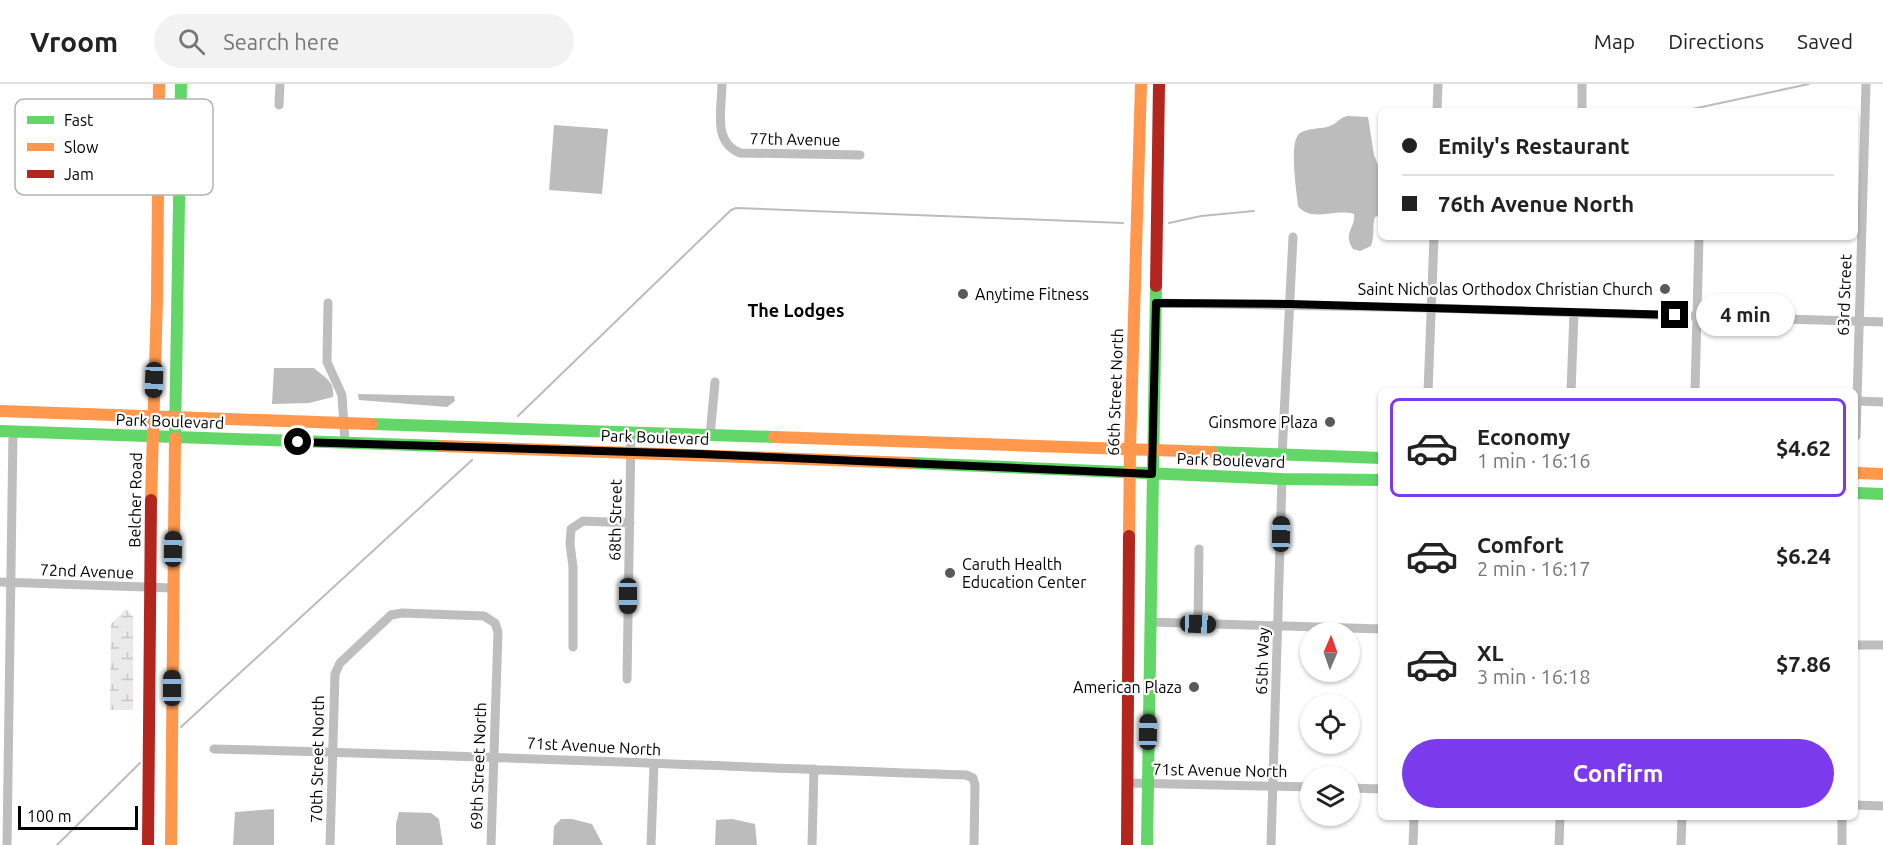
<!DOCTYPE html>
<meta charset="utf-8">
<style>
body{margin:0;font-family:Ubuntu,sans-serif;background:#f2f2f2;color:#222;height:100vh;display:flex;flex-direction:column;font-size:22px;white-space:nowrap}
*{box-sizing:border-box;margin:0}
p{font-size:20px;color:#767676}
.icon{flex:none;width:33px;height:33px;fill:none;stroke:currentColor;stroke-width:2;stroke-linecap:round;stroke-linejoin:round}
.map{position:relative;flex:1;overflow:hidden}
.panel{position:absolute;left:1378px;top:304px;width:480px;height:432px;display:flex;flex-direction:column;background:#fff;border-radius:9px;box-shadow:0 2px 4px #0004}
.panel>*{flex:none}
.hud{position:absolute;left:1378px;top:24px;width:480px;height:132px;border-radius:9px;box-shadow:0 2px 4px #0004;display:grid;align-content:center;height:132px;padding:0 24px;background:#fff}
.needle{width:39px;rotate:2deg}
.fabs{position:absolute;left:1300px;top:538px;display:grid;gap:12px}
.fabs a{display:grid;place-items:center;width:60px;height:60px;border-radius:50%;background:#fff;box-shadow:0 2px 4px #0004;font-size:30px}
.scale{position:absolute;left:18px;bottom:15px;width:120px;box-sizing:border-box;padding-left:6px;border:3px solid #000;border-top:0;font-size:16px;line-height:21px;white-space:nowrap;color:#000;-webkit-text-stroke:4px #fff;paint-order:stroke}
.end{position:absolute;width:27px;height:27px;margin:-14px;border:8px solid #000;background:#fff;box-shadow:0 0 0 3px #fff}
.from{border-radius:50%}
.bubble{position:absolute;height:42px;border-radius:21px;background:#fff;box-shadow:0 2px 4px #0004;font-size:20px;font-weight:600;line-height:42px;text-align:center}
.car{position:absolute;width:18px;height:36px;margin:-18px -9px;border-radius:8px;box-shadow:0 0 4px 2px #0007;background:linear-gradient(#222 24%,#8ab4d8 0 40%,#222 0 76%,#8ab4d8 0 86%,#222 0)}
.hud b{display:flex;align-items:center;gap:21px;height:57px;font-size:22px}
.hud b+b{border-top:2px solid #e0e0e0}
.hud i{width:15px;height:15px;background:#222}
ul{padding:10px 0 0;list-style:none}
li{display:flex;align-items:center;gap:18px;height:99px;margin:0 12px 9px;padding:0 12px;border:3px solid transparent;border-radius:9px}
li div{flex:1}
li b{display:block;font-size:22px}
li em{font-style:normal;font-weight:600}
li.current{border-color:#7c3aed}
li>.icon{width:54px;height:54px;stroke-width:1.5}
.primary-button{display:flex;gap:12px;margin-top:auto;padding:12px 24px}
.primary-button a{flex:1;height:69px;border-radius:36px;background:#7c3aed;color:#fff;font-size:24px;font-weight:600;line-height:69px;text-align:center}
header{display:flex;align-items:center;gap:36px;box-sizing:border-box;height:84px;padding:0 30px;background:#fff;border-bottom:2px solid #e0e0e0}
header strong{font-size:28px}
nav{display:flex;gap:33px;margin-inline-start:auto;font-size:21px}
.search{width:420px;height:54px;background:#f2f2f2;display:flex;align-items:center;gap:15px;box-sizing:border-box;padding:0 21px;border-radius:33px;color:#767676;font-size:22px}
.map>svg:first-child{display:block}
</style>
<header>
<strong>Vroom</strong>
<div class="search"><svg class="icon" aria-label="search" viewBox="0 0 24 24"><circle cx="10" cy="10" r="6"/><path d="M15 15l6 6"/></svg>Search here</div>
<nav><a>Map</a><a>Directions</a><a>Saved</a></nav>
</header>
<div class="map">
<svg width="1883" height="761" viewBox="0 0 1883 761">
<defs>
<pattern id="wetland-marsh" width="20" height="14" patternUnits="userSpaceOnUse" patternTransform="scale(1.5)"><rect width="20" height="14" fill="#eaeaea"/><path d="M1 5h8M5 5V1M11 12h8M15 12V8" fill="none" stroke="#c7c7c7"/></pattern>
</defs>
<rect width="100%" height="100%" fill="#fff"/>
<path fill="url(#wetland-marsh)" d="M126,525L133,533V626H110L111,540Z"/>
<path fill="#bcbcbc" d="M1347,32L1368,33L1374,71L1380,86H1381V131L1375,133C1372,142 1375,152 1371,162L1360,167L1353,165C1342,149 1356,144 1354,130C1335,124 1311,139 1298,122C1297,108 1288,57 1300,49C1308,44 1318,45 1327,43C1336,41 1339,34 1347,32Z
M554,41L608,45L602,110L549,106Z
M274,284H314C325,294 335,297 333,313L309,319L272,320Z
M358,310L454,312L455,317L447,323L359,316Z
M274,725V761H233L235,728Z
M399,728L431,729L439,735L443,761H396V740Z
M561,735H572L592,740L603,761H553L554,742Z
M732,735L755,740L757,761H715L716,736Z"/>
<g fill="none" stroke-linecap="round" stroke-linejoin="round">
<path stroke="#bcbcbc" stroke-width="2" d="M1683,27L1809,0
M1169,139L1201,132L1254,127
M518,332L731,126L736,124L1123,139
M181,643L472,376
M57,761L140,679"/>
<path stroke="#bebebe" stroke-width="9" d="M722,0C722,25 712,58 740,69L860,71
M1582,0V27
M279,21L280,0
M1437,27L1438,0
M328,219L327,278L342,311L345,359
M1156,219L1431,224L1883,238
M1428,308L1434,153
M1571,308L1574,229
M1695,308L1699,153
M1857,317L1883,318
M710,352L715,298
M1856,352L1866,0
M1282,372L1293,153
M0,498L173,504
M1150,538L1382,545
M1198,540L1199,465
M1856,561H1883
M573,563V483L570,460L571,445L583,437L630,439
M627,595L631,349
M214,665C464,671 715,682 966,691L973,694L975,701L974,761
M1128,699L1311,703
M1350,704L1382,705
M1856,721L1883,722
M7,761L13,347
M330,761L335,590L340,579L391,531L402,529L484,532L495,539L498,548L491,761
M651,761L654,680
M812,761L814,685
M1271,761L1282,395
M1413,761L1414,734
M1559,761L1560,734
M1681,761L1682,734
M1842,761V734"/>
<path stroke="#63d668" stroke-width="12" d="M372,340L774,353
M0,347L442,362
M175,354L181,0
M1212,368L1382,374
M911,379L1282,395L1382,396
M1856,409L1883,410
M1147,761L1156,202"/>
<path stroke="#ff974d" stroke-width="12" d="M0,327L372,340
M774,353L1212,368
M442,362L911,379
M1856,389L1883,390
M151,416L157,216L159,0
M1129,452L1130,365L1141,0
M171,761L175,354"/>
<path stroke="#b3261e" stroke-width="12" d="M1156,202L1159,0
M148,761L151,416
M1127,761L1129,452"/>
</g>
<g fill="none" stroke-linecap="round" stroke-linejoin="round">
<path stroke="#000" stroke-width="8" d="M298,358L700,370L1152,390L1156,219L1290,220L1675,231"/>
</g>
<g fill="#595959" stroke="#fff" stroke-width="2">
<circle cx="1665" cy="205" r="6"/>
<circle cx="963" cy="210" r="6"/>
<circle cx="1330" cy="338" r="6"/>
<circle cx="950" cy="489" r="6"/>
<circle cx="1194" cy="603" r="6"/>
</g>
<g text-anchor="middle" stroke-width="4.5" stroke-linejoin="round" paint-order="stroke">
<g font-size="16" fill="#000" stroke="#fff">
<text transform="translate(795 55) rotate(1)" y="6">77th Avenue</text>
<text transform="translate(1844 211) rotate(-88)" y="6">63rd Street</text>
<text transform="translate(1115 308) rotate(-88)" y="6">66th Street North</text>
<text transform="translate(170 337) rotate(2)" y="6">Park Boulevard</text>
<text transform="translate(655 353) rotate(2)" y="6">Park Boulevard</text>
<text transform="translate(1231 376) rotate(2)" y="6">Park Boulevard</text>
<text transform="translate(135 416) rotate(-89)" y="6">Belcher Road</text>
<text transform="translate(615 436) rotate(-89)" y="6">68th Street</text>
<text transform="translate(87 487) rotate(2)" y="6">72nd Avenue</text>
<text transform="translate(1262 577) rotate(-88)" y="6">65th Way</text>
<text transform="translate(594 662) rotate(3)" y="6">71st Avenue North</text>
<text transform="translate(317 675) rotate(-89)" y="6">70th Street North</text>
<text transform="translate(478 682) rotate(-88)" y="6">69th Street North</text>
<text transform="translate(1220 686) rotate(1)" y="6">71st Avenue North</text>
</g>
<g font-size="16" fill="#000" stroke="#fff" text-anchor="end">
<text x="1653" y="211">Saint Nicholas Orthodox Christian Church</text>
<text x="975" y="216" text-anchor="start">Anytime Fitness</text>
<text x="1318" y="344">Ginsmore Plaza</text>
<text x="962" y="486" text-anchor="start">Caruth Health<tspan x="962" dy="18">Education Center</tspan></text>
<text x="1182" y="609">American Plaza</text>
</g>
<g font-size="18" font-weight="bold" fill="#000" stroke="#fff">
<text x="796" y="233">The Lodges</text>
</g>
</g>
<rect x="15" y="15" width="198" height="96" rx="9" fill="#fff" stroke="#b2b2b2" stroke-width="1.5"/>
<rect x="27" y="32" width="27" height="8" fill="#63d668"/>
<rect x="27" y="59" width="27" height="8" fill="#ff974d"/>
<rect x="27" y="86" width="27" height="8" fill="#b3261e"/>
<g font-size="16" fill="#000">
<text x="64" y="42">Fast</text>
<text x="64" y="69">Slow</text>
<text x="64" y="96">Jam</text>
</g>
</svg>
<div class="fabs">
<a><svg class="needle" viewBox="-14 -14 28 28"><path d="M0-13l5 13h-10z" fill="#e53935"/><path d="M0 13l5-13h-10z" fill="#767676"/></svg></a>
<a><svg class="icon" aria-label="locate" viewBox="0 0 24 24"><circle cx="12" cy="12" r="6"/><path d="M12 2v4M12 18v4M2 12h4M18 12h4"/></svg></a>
<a><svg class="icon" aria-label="layers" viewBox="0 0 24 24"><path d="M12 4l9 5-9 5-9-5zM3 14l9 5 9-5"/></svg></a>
</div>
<div class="scale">100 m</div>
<i class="end from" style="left:298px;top:358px"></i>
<i class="end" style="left:1675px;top:231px"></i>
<div class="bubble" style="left:1696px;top:210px;width:99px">4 min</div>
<i class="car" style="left:154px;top:296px;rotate:182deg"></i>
<i class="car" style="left:1281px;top:450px;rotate:1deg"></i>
<i class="car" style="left:173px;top:465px;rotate:1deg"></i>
<i class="car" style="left:628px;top:512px;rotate:180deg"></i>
<i class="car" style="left:1198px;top:540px;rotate:92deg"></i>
<i class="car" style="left:172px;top:604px;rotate:0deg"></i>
<i class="car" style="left:1148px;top:648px;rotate:1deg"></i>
<div class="hud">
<b><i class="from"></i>Emily's Restaurant</b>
<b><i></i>76th Avenue North</b>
</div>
<section class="panel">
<ul>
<li class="current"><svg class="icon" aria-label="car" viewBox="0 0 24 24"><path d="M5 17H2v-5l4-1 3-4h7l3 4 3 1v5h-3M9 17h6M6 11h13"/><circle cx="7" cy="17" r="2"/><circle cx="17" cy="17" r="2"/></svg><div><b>Economy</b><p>1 min · 16:16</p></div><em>$4.62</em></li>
<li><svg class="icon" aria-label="car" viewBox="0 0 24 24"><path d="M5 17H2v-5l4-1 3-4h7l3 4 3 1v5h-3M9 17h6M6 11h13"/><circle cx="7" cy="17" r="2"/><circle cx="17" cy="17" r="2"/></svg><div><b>Comfort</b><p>2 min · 16:17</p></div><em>$6.24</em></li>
<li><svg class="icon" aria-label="car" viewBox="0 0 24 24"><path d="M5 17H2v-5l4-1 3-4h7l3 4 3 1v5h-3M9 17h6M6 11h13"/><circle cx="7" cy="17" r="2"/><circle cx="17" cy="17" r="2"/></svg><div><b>XL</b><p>3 min · 16:18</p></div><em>$7.86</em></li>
</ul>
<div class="primary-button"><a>Confirm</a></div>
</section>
</div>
